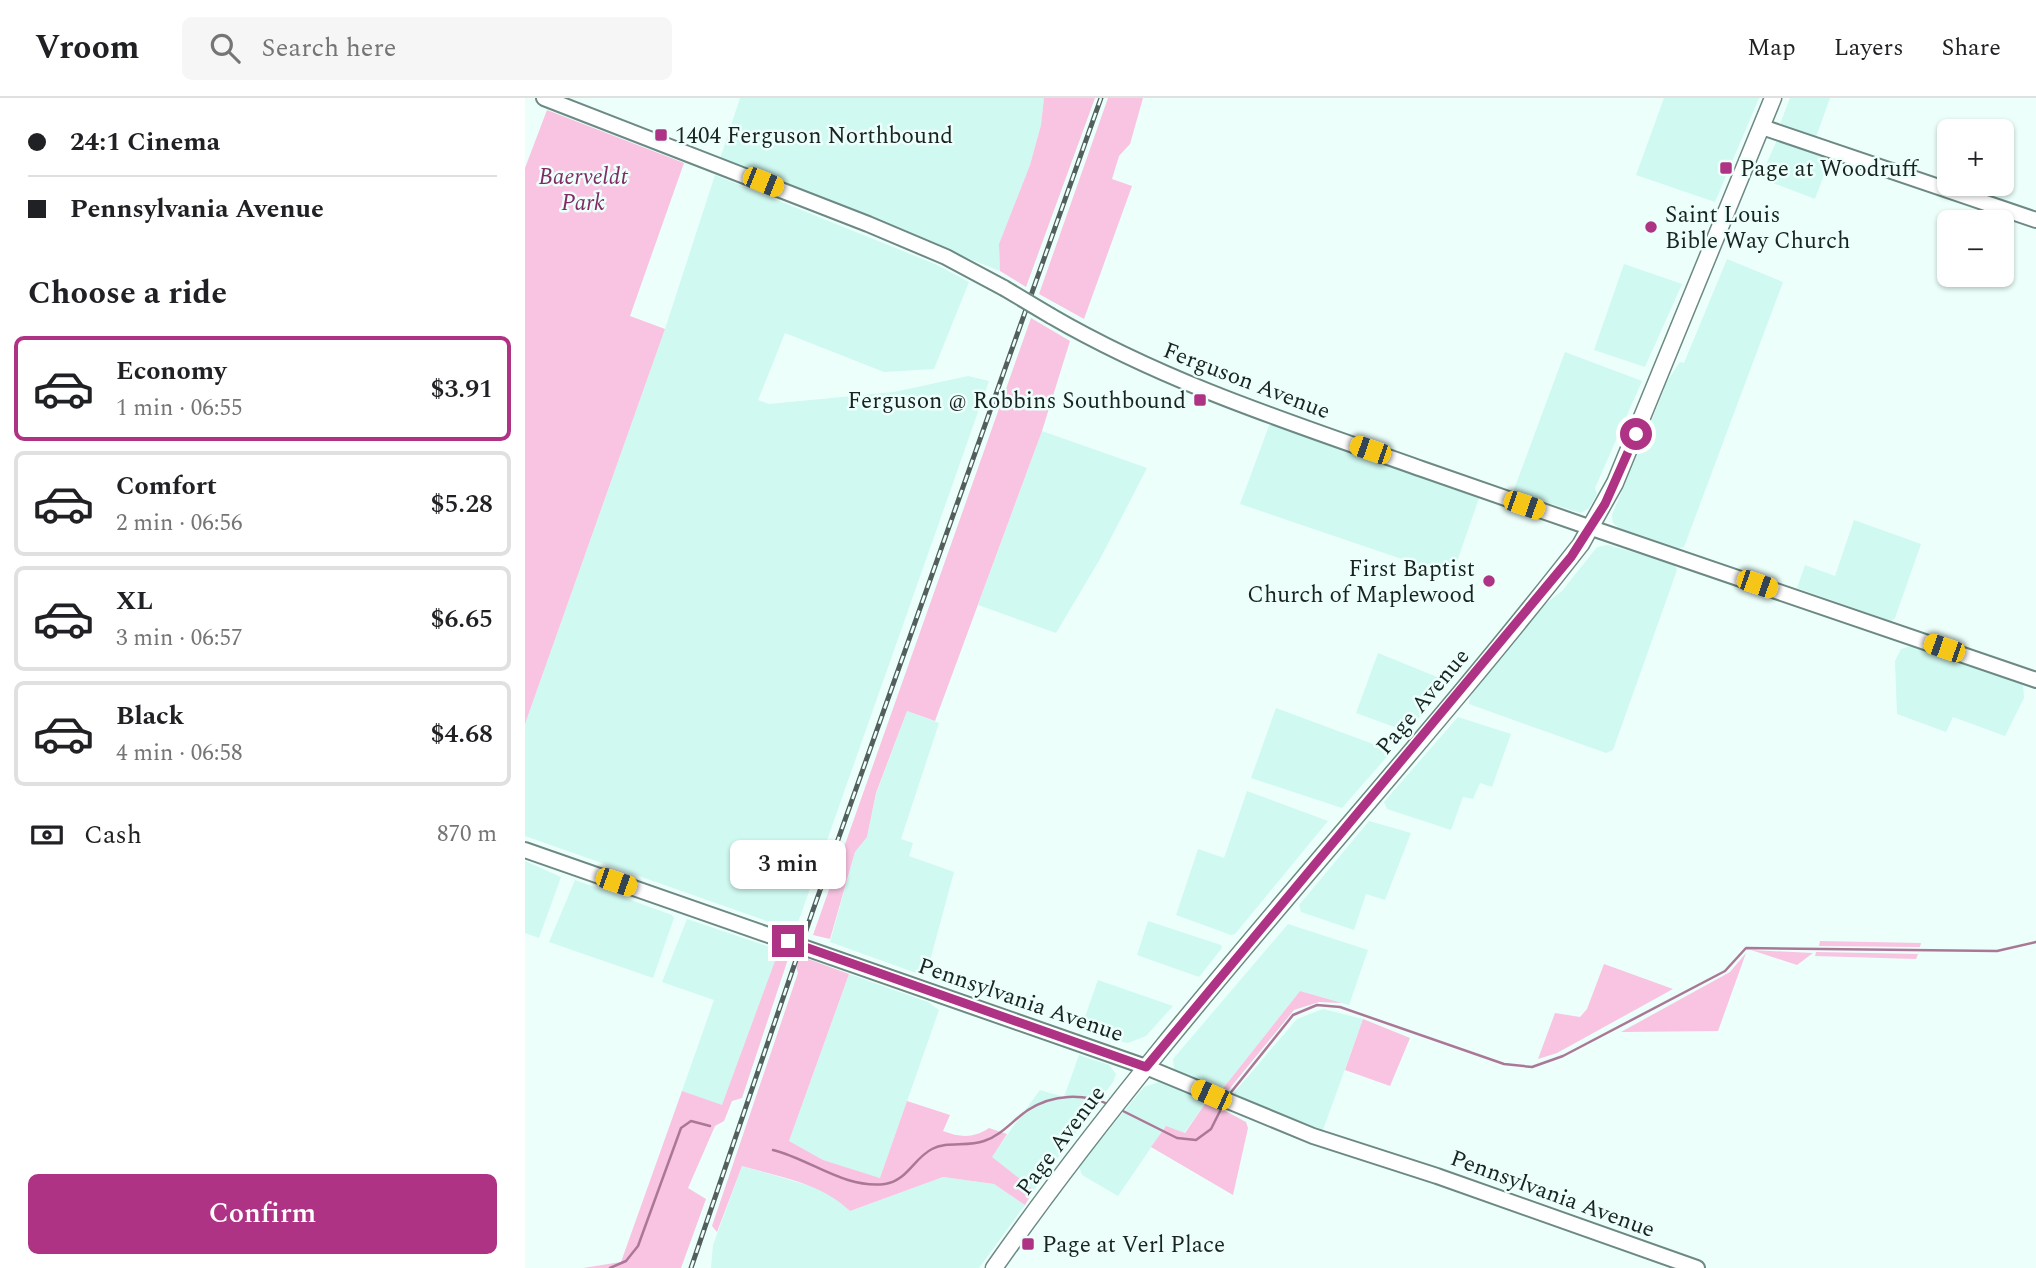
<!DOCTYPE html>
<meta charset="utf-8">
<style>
body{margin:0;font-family:Spectral,serif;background:#f6f6f6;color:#202124;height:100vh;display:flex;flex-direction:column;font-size:26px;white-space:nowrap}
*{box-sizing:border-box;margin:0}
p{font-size:23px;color:#757577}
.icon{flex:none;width:38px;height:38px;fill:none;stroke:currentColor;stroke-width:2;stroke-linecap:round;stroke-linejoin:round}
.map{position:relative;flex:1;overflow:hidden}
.details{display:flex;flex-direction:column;background:#fff;width:525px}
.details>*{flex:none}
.hud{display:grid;align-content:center;height:154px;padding:0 28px;background:#fff}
.buttons{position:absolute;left:1412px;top:21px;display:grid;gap:14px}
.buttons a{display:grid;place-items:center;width:77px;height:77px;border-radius:10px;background:#fff;box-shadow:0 2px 5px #0004;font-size:35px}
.end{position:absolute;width:32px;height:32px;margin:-16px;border:9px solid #af3385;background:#fff;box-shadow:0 0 0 4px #fff}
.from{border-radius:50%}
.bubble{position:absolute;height:49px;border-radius:10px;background:#fff;box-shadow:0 2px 5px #0004;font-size:23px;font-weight:600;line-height:49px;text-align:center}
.car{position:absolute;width:21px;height:42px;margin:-21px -10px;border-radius:9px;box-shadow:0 0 5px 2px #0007;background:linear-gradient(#f5c518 24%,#345 0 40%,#f5c518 0 76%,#345 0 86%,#f5c518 0)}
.hud b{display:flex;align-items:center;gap:24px;height:66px;font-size:26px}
.hud b+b{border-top:2px solid #e0e0e0}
.hud i{width:18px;height:18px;background:#202124}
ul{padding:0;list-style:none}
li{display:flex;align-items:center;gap:21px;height:105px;margin:0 14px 10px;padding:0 14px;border:4px solid #e0e0e0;border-radius:10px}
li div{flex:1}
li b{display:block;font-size:26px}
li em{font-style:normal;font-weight:600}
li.active{border-color:#af3385}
li>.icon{width:63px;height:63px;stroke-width:1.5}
h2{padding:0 28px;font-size:32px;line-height:84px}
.pay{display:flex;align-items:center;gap:18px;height:77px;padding:0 28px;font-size:26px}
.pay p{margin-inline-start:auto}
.cta{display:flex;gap:14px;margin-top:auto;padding:14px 28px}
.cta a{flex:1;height:80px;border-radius:10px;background:#af3385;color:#fff;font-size:28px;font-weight:600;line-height:80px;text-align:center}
header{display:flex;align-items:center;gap:42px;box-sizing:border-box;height:98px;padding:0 35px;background:#fff;border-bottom:2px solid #e0e0e0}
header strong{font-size:33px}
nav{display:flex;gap:38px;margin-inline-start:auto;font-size:24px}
.search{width:490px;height:63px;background:#f6f6f6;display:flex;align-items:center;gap:18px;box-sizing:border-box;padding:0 24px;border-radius:10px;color:#757577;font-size:26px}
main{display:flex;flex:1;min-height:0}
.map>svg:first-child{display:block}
</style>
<header>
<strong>Vroom</strong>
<div class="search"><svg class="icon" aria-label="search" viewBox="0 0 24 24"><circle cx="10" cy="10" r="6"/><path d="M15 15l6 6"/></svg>Search here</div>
<nav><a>Map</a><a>Layers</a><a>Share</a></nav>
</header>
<main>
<section class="details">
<div class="hud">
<b><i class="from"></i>24:1 Cinema</b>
<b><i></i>Pennsylvania Avenue</b>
</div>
<h2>Choose a ride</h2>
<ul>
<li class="active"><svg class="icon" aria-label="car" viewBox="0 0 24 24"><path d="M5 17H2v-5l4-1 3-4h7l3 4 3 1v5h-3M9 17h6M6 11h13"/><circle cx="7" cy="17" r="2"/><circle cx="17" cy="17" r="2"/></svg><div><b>Economy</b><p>1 min · 06:55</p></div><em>$3.91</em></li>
<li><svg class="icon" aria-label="car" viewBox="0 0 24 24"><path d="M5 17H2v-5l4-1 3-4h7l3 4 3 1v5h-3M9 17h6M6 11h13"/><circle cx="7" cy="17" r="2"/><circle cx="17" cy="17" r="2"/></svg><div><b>Comfort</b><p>2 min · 06:56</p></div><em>$5.28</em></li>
<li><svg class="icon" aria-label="car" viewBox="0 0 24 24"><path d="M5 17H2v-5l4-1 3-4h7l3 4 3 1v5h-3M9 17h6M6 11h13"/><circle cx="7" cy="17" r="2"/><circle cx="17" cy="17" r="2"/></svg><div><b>XL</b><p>3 min · 06:57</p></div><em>$6.65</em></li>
<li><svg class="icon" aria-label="car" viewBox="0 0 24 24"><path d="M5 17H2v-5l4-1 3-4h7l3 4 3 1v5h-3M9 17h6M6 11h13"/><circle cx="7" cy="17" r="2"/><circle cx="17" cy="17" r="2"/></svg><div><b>Black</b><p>4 min · 06:58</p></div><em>$4.68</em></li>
</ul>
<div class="pay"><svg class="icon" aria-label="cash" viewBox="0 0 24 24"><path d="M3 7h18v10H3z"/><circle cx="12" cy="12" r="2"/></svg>Cash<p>870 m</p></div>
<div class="cta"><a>Confirm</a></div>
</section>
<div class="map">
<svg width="1511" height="1170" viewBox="0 0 1511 1170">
<rect width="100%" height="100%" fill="#ecfffb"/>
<path fill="#d0f9f1" d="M215,0H519L516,27L505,67L474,146L475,173L195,61Z
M1139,0H1234L1190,104L1111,77Z
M1265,0H1305L1291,39L1255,26Z
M1252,42L1305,61L1290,101L1235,80Z
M190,77L410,166L444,184L409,271L359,274L260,235L233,302L244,306L369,294L443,278L464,283L270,833L0,738V626L140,231Z
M1202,161L1258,184L1159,449L1154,450L1094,430L1088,425L1087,417L1139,292L1138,289L1155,264L1159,265Z
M1099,166L1157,186L1120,269L1069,252Z
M1040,254L1117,283L1070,390L1072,396L1064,410L1056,415L988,394Z
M745,325L954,400L927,478L715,406Z
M517,333L622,370L575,461L531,535L453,507Z
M1329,422L1396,446L1370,520L1366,523L1272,490L1280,467L1310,478Z
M1083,447L1149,466L1152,472L1088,652L1081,655L944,606L945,598L1020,506L1037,493L1072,449Z
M1387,548L1498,586L1499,600L1480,638L1428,619L1421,634L1372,616L1370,563L1376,551Z
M853,555L922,583L883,634L831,615Z
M751,610L867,653L817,710L726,680Z
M382,613L414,625L376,741L388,745L384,758L429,774L403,870L394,876L305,844L330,754L342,739L351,696Z
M933,619L986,636L967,689L955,685L948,701L938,699L926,732L862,711L859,704Z
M722,693L803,723L710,836L706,837L651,817L673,751L699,760Z
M844,723L886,735L860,802L841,796L829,832L776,814L774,807Z
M0,763L36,779L14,840L0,835Z
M50,782L147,817L149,820L128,880L24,844Z
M162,821L254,852L197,1008L157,993L189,902L137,884Z
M623,823L696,847L697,850L674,879L612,857Z
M763,826L843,852L824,907L775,893L696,993L649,971L648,961Z
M324,876L403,904L414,912L355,1080L298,1062L264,1043Z
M573,882L648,908L621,938L603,945L593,943L556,930Z
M798,911L838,921L798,1032L707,997L772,921Z
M554,957L584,967L591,976L588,984L509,1092L466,1059L515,992L539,999Z
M634,984L682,1003L659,1035L640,1029L593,1098L557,1077L554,1068L619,989Z
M217,1068L292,1090L309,1098L325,1113L418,1079L469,1086L500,1107L454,1170H186L188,1147Z"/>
<path fill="#f8c4e1" d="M519,0H570L501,189L475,173L474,146L505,67L516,27Z
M583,0H618L605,46L594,58L587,81L607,88L559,221L514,196Z
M22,12L159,65L105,218L140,231L0,626V70Z
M506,220L545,243L517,333L410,623L382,613L351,695L342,739L330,754L305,841L288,837Z
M1295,843L1396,845L1395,849L1294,848Z
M254,852L265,855L217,1000L207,1003L199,1023L190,1028L163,1090L181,1101L156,1170H58L96,1164L157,993L197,1007Z
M1226,852L1288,855L1272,867Z
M1291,854L1393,856L1391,861L1290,858Z
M1221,855L1193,933L1096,934L1205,874Z
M275,858L324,876L264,1043L298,1062L355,1080L382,1003L425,1017L418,1033C436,1040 449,1040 464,1030L482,1036L467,1059L509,1092L500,1107L469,1086L418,1079L325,1113C296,1085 255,1079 217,1068L192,1134L187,1128L273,875L271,868Z
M1079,866L1148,891L1032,955L1013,961L1030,915L1055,919L1062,911Z
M775,893L817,905L794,904L769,912L701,995L696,993Z
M838,921L885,940L865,988L820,972Z
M682,1003L721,1024L723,1030L708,1097L626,1049L641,1028L660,1035Z"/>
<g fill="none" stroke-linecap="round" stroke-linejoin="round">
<path stroke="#aa7896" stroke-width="2.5" d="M703,998L768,917L792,907L815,909L979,966L1007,969L1038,958L1200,873L1221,850L1472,853L1511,844
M594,1011L652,1040L671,1042L686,1031L698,1007
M248,1052C285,1061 319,1091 360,1086C382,1083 389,1060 407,1051C422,1043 442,1049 459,1043C477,1037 488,1022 503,1012C528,996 558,995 585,1007
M85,1170L101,1163L113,1148L156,1030L166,1023L185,1028"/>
<defs>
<path id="secondary" d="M19,0L343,126L421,159L479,190
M1237,29L1511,122
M526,218C643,286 770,326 897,371C1101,443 1306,511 1511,582
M0,752L621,969L788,1038L912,1078L1172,1170"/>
<path id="primary" d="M469,1170C648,915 865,691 1056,446L1090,385L1248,0"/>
</defs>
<use href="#secondary" stroke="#6c8983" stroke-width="18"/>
<use href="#primary" stroke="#6c8983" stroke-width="19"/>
<use href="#secondary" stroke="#fff" stroke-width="14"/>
<use href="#primary" stroke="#fff" stroke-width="16"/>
<defs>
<path id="rail" d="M166,1170L287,815L576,0"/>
</defs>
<use href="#rail" stroke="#525f5d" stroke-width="5"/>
<use href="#rail" stroke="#ecfffb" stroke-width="2.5" stroke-dasharray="8" stroke-linecap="butt"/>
<defs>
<path id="secondary-bridge" d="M479,190L526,218"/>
</defs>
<use href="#secondary-bridge" stroke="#6c8983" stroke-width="18" stroke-linecap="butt"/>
<use href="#secondary-bridge" stroke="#fff" stroke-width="14"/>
</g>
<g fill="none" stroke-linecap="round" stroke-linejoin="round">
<path stroke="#af3385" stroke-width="9" d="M263,843L621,969L1046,459L1080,406L1111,336"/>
</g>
<g fill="#af3385" stroke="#ecfffb" stroke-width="2.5">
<rect x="129" y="30" width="14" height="14" rx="3.5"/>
<rect x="1194" y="63" width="14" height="14" rx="3.5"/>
<circle cx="1126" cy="129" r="7"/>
<rect x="668" y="295" width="14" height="14" rx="3.5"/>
<circle cx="964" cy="483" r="7"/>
<rect x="496" y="1139" width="14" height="14" rx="3.5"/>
</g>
<g text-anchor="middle" stroke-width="5" stroke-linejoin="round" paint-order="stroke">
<g font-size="23" fill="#192422" stroke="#ecfffb" text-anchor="start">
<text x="150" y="45">1404 Ferguson Northbound</text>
<text x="1215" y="78">Page at Woodruff</text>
<text x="1140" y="124">Saint Louis<tspan x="1140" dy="26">Bible Way Church</tspan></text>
<text x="661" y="310" text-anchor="end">Ferguson @ Robbins Southbound</text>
<text x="950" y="478" text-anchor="end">First Baptist<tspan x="950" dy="26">Church of Maplewood</tspan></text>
<text x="517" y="1154">Page at Verl Place</text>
</g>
<g font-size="23" font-style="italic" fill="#812a63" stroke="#ecfffb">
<text x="58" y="86">Baerveldt<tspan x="58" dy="26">Park</tspan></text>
</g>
<g font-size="23" fill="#192422" stroke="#ecfffb">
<text transform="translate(722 282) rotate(21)" y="8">Ferguson Avenue</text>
<text transform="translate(897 603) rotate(-50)" y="8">Page Avenue</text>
<text transform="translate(496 901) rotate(19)" y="8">Pennsylvania Avenue</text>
<text transform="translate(535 1042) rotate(-53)" y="8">Page Avenue</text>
<text transform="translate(1028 1095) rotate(20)" y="8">Pennsylvania Avenue</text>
</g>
</g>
</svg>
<div class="buttons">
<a>+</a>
<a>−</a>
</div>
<i class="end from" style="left:1111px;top:336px"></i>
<i class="end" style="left:263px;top:843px"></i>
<div class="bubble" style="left:205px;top:742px;width:116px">3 min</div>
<i class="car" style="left:238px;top:84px;rotate:112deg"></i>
<i class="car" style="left:845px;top:352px;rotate:289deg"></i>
<i class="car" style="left:999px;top:407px;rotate:109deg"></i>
<i class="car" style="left:1232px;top:486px;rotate:109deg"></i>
<i class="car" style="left:1419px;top:550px;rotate:289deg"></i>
<i class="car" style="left:91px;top:784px;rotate:109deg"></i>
<i class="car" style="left:686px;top:997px;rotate:294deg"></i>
</div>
</main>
